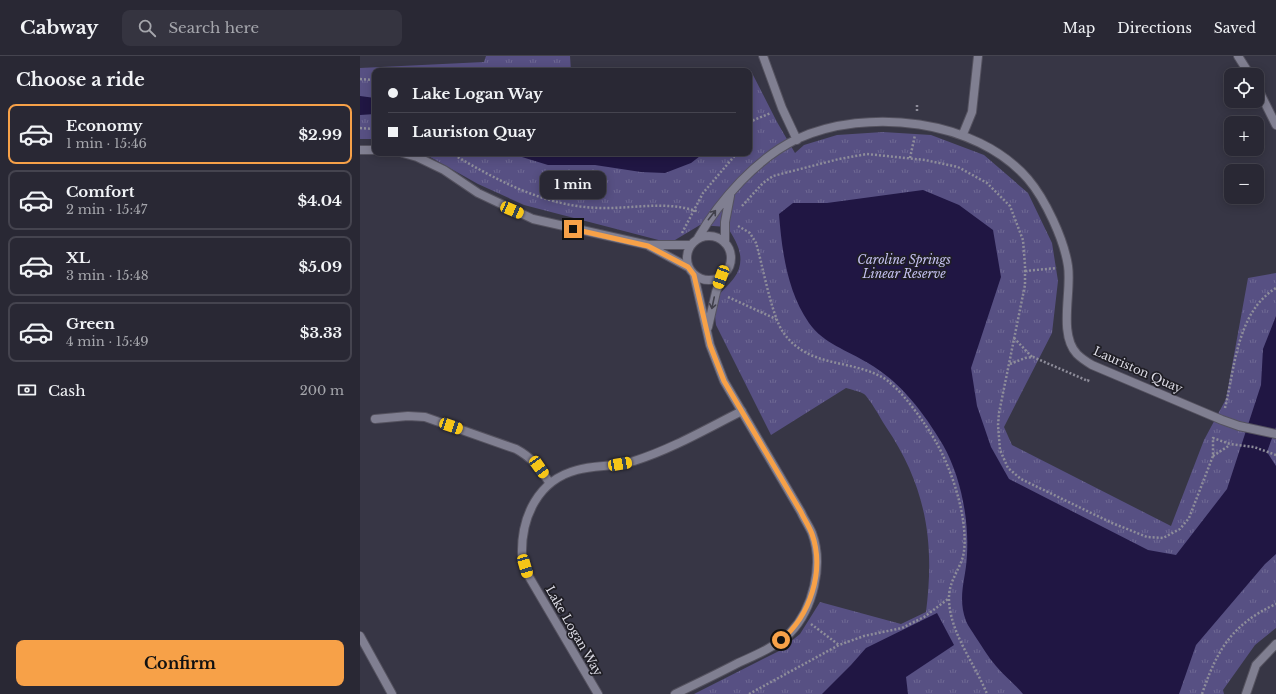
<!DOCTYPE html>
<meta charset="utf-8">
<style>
body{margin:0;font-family:"Libre Baskerville",serif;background:#353440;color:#f1f3f6;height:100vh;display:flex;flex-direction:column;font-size:15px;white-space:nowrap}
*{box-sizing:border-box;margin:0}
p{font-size:13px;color:#a5a6ac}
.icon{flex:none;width:22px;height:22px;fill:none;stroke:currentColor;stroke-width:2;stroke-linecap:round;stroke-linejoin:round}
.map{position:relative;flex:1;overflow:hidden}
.sheet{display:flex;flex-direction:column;background:#292834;width:360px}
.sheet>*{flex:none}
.hud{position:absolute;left:12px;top:12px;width:380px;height:88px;border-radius:8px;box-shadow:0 2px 10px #0003,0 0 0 1px #45444f;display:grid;align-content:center;height:88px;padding:0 16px;background:#292834}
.buttons{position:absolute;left:864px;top:12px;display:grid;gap:8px}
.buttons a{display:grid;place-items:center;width:40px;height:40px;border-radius:8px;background:#292834;box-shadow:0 2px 10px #0003,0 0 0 1px #45444f;font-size:20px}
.end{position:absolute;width:18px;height:18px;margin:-9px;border:5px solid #f7a148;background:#111;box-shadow:0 0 0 2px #111}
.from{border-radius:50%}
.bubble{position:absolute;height:28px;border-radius:8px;background:#292834;box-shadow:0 2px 10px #0003,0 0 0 1px #45444f;font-size:13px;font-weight:700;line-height:28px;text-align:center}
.car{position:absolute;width:12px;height:24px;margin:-12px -6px;border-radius:5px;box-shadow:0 0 3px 1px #0007;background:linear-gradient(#f5c518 24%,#345 0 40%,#f5c518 0 76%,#345 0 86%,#f5c518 0)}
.hud b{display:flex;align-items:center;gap:14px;height:38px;font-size:15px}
.hud b+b{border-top:1px solid #45444f}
.hud i{width:10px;height:10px;background:#f1f3f6}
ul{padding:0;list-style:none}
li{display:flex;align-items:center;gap:12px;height:60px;margin:0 8px 6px;padding:0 8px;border:2px solid #45444f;border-radius:8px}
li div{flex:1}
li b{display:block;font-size:15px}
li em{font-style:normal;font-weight:700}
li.active{border-color:#f7a148}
li>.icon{width:36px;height:36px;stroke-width:1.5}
h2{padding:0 16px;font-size:18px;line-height:48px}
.pay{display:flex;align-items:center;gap:10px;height:44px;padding:0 16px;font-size:15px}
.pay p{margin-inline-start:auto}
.primary-button{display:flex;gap:8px;margin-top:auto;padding:8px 16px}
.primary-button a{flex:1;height:46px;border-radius:8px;background:#f7a148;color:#111;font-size:16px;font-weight:700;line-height:46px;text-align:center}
header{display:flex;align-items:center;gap:24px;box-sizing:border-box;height:56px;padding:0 20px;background:#292834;border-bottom:1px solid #45444f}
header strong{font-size:19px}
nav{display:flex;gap:22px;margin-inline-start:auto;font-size:14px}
.search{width:280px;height:36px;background:#353440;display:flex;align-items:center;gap:10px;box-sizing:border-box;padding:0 14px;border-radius:8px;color:#a5a6ac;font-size:15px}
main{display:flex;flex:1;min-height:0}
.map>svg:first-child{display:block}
</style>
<header>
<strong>Cabway</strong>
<div class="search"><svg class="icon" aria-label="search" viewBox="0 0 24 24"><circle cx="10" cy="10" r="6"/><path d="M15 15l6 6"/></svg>Search here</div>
<nav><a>Map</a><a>Directions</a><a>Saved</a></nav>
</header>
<main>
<section class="sheet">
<h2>Choose a ride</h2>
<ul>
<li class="active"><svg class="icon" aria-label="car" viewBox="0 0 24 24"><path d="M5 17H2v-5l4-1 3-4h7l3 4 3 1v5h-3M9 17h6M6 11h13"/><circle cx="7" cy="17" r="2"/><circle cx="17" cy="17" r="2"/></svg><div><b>Economy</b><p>1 min · 15:46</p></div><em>$2.99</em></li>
<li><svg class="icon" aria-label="car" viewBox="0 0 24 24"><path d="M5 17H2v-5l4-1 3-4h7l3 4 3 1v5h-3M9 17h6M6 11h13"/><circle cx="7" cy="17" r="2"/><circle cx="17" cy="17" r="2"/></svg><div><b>Comfort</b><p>2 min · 15:47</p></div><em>$4.04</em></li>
<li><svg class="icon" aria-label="car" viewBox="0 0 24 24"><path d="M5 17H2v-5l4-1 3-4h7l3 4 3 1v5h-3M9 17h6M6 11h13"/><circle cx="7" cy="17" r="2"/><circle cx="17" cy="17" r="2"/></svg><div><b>XL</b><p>3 min · 15:48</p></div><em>$5.09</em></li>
<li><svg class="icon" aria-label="car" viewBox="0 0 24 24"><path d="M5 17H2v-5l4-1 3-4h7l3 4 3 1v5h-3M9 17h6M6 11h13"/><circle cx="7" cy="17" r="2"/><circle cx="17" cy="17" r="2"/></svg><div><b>Green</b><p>4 min · 15:49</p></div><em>$3.33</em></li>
</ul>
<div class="pay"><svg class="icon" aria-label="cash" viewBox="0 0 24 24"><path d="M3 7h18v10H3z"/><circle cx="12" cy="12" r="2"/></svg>Cash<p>200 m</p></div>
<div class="primary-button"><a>Confirm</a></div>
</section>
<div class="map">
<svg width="916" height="638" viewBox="0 0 916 638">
<defs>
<pattern id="grass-tufts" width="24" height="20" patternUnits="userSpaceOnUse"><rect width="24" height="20" fill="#575083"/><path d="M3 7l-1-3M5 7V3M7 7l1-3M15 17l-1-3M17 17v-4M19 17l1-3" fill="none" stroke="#6f6994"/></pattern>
</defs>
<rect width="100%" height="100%" fill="#373645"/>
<path fill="url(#grass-tufts)" d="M126,0H210L211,15H15V83H0V12L124,6Z
M389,15H391L417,66L435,97L444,89L477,79L523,76L571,79L624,99L668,137L692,187L698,225L692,277L644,371L652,389L811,470L844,384L866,343L888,222L916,217V572L895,589L863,634L864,638H334L419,595L440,578L460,546L541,568L566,556C575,486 566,430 526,371C521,363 510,343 504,338C499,335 492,334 486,332L411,379L356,269C355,260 353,249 358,241C362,234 369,229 374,222C387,204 378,187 367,171L340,169L310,187L164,149L118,128L63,97H389Z"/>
<path fill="#201643" d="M0,40L15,42V58L0,59Z
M149,97H344L331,107L305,117L281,116L235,109H188Z
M563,134L599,149L633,174L641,221L611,312L617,350L631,391L649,423L788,494L816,499L867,433L901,329L903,293L916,260V371L907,396L916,410V498L905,508L836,589L819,638H663C655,628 644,620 636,610C628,601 622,590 615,580C612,575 608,570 606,565C597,540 606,524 607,499C609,463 601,421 583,389C564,357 541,326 508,307C487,294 464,288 449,267C427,235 422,195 419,158L433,147H467Z
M577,557L594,589L546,621L548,638H462L491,609L506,592Z"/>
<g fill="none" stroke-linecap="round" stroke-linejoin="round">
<defs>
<path id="minor" d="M403,0L422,52L437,84
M878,0L890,19
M897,31L916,69
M603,78L612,56L618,0
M0,94H15
M43,97L57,101L84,114L118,137L173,163L288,189H331
M327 202a22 22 0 1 1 44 0a22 22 0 1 1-44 0Z
M338,182C360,144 397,102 437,83C507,51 616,63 668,123C685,143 704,183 708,210C712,235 698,278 717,298C721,302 727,306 732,309L862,364L879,370L916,378
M365,187V166L370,140
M289,190L328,211
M348,271L356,236L361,221
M15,363L48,360L65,361L156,393C171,401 180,412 189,426
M238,638L168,519C166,513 163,505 162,499C161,461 178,424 217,414C235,409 255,411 274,405C312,393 346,373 382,355
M315,638C336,628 357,618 378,607C396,599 415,591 430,577C453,553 464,509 452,477C449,470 444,463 441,456L364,325L350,289L334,219
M886,638L896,609L916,588"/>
<path id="tertiary" d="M0,580L32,638"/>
</defs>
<use href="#minor" stroke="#54525f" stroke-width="10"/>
<use href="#tertiary" stroke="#54525f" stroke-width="10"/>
<path stroke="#8e8d9a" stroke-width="2.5" stroke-dasharray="2 2" stroke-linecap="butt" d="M0,23L15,24
M557,49V57
M389,66L411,57
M0,72L15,73
M91,97C136,124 186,151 240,152C274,153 306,144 339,156
M550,102L555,79
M382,150L403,127L413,120L479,103L507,98L565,104L598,111L627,127L650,150L663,184L665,209V229L639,357L638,369L640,394L648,412L661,423L752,467L787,481L803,482L820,473L829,462L853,400V382L870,388L894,391L916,399
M378,170L390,177L396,187C403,210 411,258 423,276C447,311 486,303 520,320C539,329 565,367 576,386C592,414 608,462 604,495C602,512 588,524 589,544C590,577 615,608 627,638
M322,177L343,137L377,97
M665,215L697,212
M368,241L416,263
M654,282L672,301
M650,308L665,302L673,301L728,325L729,322
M865,352C875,311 877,256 916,232
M853,400L870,389
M451,568L479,589
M389,638L479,589L504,580L542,572L564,561L588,543
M842,638C857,594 872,568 916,548"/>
<use href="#minor" stroke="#807f91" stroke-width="8"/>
<use href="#tertiary" stroke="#807f91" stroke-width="8"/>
</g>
<defs><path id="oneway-shaft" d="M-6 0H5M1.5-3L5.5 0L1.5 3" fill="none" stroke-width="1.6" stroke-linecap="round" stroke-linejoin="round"/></defs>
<g stroke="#41404b">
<use href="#oneway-shaft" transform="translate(352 159) rotate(-52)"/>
<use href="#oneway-shaft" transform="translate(353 247) rotate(102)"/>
</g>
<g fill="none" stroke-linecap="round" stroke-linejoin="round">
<path stroke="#f7a148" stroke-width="5" d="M213,173L288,190L328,211L334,219L350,289L364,325L441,456C444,463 449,470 452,478C465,515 450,560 421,584"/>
</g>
<g text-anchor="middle" stroke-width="3.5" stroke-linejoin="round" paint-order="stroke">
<g font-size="12" font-style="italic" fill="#c6c2f3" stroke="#1f1e25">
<text x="544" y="208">Caroline Springs<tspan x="544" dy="14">Linear Reserve</tspan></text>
</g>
<g font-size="12" fill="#dcdbe5" stroke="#1f1e25">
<text transform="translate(778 314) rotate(24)" y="4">Lauriston Quay</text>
<text transform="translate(214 575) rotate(60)" y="4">Lake Logan Way</text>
</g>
</g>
</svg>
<div class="buttons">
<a><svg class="icon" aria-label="locate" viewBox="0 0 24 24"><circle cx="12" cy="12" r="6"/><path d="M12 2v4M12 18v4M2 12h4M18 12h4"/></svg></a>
<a>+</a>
<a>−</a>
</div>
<i class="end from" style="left:421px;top:584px"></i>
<i class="end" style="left:213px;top:173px"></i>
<div class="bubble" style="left:180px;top:115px;width:66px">1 min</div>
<i class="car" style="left:152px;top:154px;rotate:113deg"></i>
<i class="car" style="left:361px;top:221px;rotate:200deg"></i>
<i class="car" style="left:91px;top:370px;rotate:109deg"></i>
<i class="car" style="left:260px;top:408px;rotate:80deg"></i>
<i class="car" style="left:179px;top:411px;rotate:145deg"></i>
<i class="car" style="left:165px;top:510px;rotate:164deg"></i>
<div class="hud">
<b><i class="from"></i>Lake Logan Way</b>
<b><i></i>Lauriston Quay</b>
</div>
</div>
</main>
